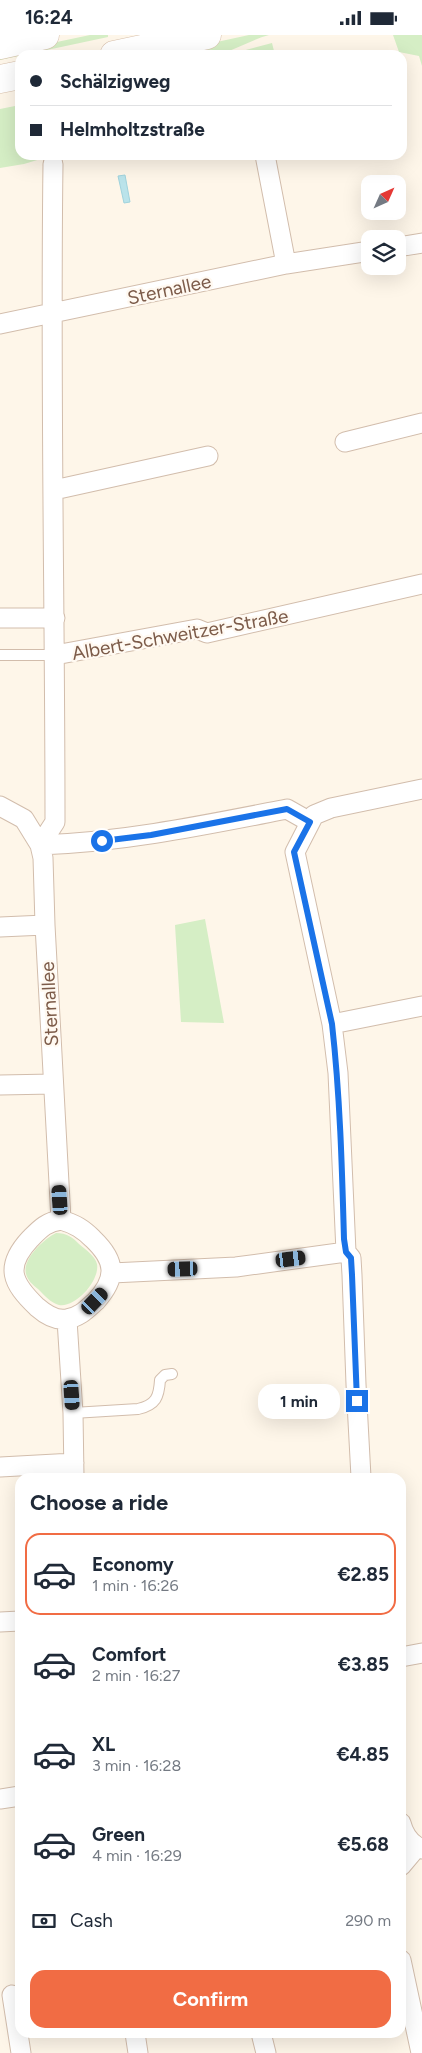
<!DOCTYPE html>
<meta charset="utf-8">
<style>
body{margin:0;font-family:Figtree,sans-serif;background:#f6f6f7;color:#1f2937;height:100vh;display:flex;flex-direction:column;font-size:19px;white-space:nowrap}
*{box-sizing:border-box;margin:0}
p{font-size:16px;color:#747a83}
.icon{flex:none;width:28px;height:28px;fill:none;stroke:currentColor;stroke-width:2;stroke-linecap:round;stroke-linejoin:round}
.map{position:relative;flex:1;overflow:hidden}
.side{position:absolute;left:15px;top:1438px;width:391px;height:565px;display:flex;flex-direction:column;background:#fff;border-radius:15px;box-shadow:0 5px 20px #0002}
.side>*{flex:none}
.banner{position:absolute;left:15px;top:15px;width:392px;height:110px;border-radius:15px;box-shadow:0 5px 20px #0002;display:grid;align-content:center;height:110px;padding:0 15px;background:#fff}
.needle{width:32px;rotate:45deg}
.fabs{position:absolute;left:361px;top:140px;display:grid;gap:10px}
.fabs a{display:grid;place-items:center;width:45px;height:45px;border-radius:10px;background:#fff;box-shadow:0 5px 20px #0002;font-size:25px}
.end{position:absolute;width:22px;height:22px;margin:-11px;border:6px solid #1a73e8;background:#fff;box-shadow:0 0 0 2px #fff}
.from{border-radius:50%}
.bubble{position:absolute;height:35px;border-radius:15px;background:#fff;box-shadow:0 5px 20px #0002;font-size:16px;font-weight:700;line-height:35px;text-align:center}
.car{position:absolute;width:15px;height:30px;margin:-15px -8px;border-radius:6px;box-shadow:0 0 4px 1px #0007;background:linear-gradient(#222 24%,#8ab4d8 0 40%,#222 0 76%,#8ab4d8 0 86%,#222 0)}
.banner b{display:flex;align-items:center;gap:18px;height:48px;font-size:19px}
.banner b+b{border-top:1px solid #e0e1e3}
.banner i{width:12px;height:12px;background:#1f2937}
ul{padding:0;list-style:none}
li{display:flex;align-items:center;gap:15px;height:82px;margin:0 10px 8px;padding:0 5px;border:2px solid transparent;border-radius:15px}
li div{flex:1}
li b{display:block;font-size:19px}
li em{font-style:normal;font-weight:700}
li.selected{border-color:#f16c44}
li>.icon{width:45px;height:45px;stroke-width:1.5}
h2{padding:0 15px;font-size:22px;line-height:60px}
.pay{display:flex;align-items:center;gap:12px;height:55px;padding:0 15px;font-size:19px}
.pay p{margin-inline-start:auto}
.cta{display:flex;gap:10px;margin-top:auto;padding:10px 15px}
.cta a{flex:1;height:58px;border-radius:15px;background:#f16c44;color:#fff;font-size:20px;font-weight:700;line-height:58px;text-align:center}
.status{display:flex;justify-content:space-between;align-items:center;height:35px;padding:0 25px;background:#fff;direction:ltr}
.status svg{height:14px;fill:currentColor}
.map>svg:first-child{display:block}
</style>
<div class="status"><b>16:24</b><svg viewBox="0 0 49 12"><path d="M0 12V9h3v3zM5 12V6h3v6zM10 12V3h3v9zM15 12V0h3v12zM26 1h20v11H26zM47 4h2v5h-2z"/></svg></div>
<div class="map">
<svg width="422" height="2018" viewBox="0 0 422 2018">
<rect width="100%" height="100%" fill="#fef6e9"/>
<path fill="#d5eec5" d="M90,0H108V2L0,25V19Z
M249,0H269C250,5 233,17 213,20C195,23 175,20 157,20Z
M393,0H422V31L419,21L399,17Z
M272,8L275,20H227Z
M20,70V120H54L24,129L0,133V74Z
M205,884L224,988L181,987L175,890Z
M56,1198C67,1198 72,1202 79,1209C86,1215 95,1221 97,1229C100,1245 76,1273 59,1270C51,1268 44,1260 38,1254C33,1250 28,1246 26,1239C22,1224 44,1204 56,1198Z"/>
<path fill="#bae3ea" stroke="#a0d3dd" d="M125,140L130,167L124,168L118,141Z"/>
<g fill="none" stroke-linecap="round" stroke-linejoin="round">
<defs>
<path id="service" d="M0,620H55
M73,1378L138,1374C156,1370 159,1362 160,1345L165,1340L172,1339"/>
<path id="minor" d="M265,120L286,229
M398,212L422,208
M0,289L286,229L370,216
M345,407L422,388
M54,455L208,421
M0,583H55
M55,620L197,594L207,598L422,549
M0,771L24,784L40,810L43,823L45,890L61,1185
M40,810L55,787C55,568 50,349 53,129
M40,810C124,807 205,790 287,774L310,787
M0,892L45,890
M332,989L422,971
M0,1050L53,1049
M61,1185C75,1189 83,1194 93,1204C116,1226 117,1243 96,1266C87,1274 80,1282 67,1284C56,1286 45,1279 37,1272C12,1248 4,1232 30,1204C40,1194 46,1187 61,1185Z
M346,1217L338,1038L332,989L295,817L314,780L331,773L422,754
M346,1217L351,1223L352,1240L356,1349L361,1442
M112,1238L236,1232L346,1217
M67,1285L73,1378L74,1442
M0,1432L74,1428
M0,1587L20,1586
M401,1622L422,1618
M0,1764L20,1761
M401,1788C404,1800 410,1809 422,1814
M401,1831L417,1812
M401,1925L421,2018
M12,1960L21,2018
M135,1998L138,2018
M261,1998L266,2018"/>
<path id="secondary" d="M0,10L45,0
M114,20L207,0
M0,44L20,40"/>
</defs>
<use href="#service" stroke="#d2bdac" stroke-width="12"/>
<use href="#minor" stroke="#d2bdac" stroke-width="21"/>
<use href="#secondary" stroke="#d8c0ac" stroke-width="29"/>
<use href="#service" stroke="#fff" stroke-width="10"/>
<use href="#minor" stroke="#fff" stroke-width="19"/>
<use href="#secondary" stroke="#fff" stroke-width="28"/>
</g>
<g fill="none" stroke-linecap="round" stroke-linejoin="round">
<path stroke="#1a73e8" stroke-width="6" d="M102,806L151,800L287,774L310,787L294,817L332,989C340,1060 342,1132 344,1204L346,1217L351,1223L352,1240L357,1366"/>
</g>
<g text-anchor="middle" stroke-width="4.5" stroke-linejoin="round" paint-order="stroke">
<g font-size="19" fill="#7c5b49" stroke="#fff9f1">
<text transform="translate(169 254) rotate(-12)" y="7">Sternallee</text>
<text transform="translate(180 599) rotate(-10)" y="7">Albert-Schweitzer-Straße</text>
<text transform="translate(49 969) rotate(-93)" y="7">Sternallee</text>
</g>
</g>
</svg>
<div class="fabs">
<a><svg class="needle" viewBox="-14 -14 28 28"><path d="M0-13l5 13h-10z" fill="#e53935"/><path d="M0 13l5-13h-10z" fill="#747a83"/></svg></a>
<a><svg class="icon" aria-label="layers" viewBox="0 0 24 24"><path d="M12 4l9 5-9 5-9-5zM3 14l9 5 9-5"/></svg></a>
</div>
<i class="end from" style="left:102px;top:806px"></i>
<i class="end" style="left:357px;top:1366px"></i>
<div class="bubble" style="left:258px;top:1349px;width:82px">1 min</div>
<i class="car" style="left:60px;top:1165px;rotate:356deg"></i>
<i class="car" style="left:291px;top:1224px;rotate:83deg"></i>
<i class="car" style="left:183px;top:1234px;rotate:268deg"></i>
<i class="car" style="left:95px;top:1266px;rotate:44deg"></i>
<i class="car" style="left:72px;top:1360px;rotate:176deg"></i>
<div class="banner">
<b><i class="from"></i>Schälzigweg</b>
<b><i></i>Helmholtzstraße</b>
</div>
<section class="side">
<h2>Choose a ride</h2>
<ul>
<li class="selected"><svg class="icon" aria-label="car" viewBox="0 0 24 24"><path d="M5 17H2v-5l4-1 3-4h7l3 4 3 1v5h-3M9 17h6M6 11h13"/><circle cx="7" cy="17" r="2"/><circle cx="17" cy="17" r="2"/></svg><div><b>Economy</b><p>1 min · 16:26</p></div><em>€2.85</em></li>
<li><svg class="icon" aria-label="car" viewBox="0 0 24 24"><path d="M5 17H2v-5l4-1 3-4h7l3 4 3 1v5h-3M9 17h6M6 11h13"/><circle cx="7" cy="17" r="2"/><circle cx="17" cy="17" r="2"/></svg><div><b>Comfort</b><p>2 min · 16:27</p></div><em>€3.85</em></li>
<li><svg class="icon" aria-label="car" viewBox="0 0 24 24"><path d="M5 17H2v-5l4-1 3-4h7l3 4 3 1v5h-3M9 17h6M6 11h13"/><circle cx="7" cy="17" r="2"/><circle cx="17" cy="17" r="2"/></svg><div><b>XL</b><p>3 min · 16:28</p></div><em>€4.85</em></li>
<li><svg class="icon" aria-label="car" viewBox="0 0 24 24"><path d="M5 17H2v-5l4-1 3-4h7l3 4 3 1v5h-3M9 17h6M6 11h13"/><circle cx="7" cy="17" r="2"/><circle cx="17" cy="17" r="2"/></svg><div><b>Green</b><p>4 min · 16:29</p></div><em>€5.68</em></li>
</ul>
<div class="pay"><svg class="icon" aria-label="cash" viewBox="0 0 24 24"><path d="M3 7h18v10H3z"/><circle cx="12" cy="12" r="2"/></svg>Cash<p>290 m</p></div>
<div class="cta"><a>Confirm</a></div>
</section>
</div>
